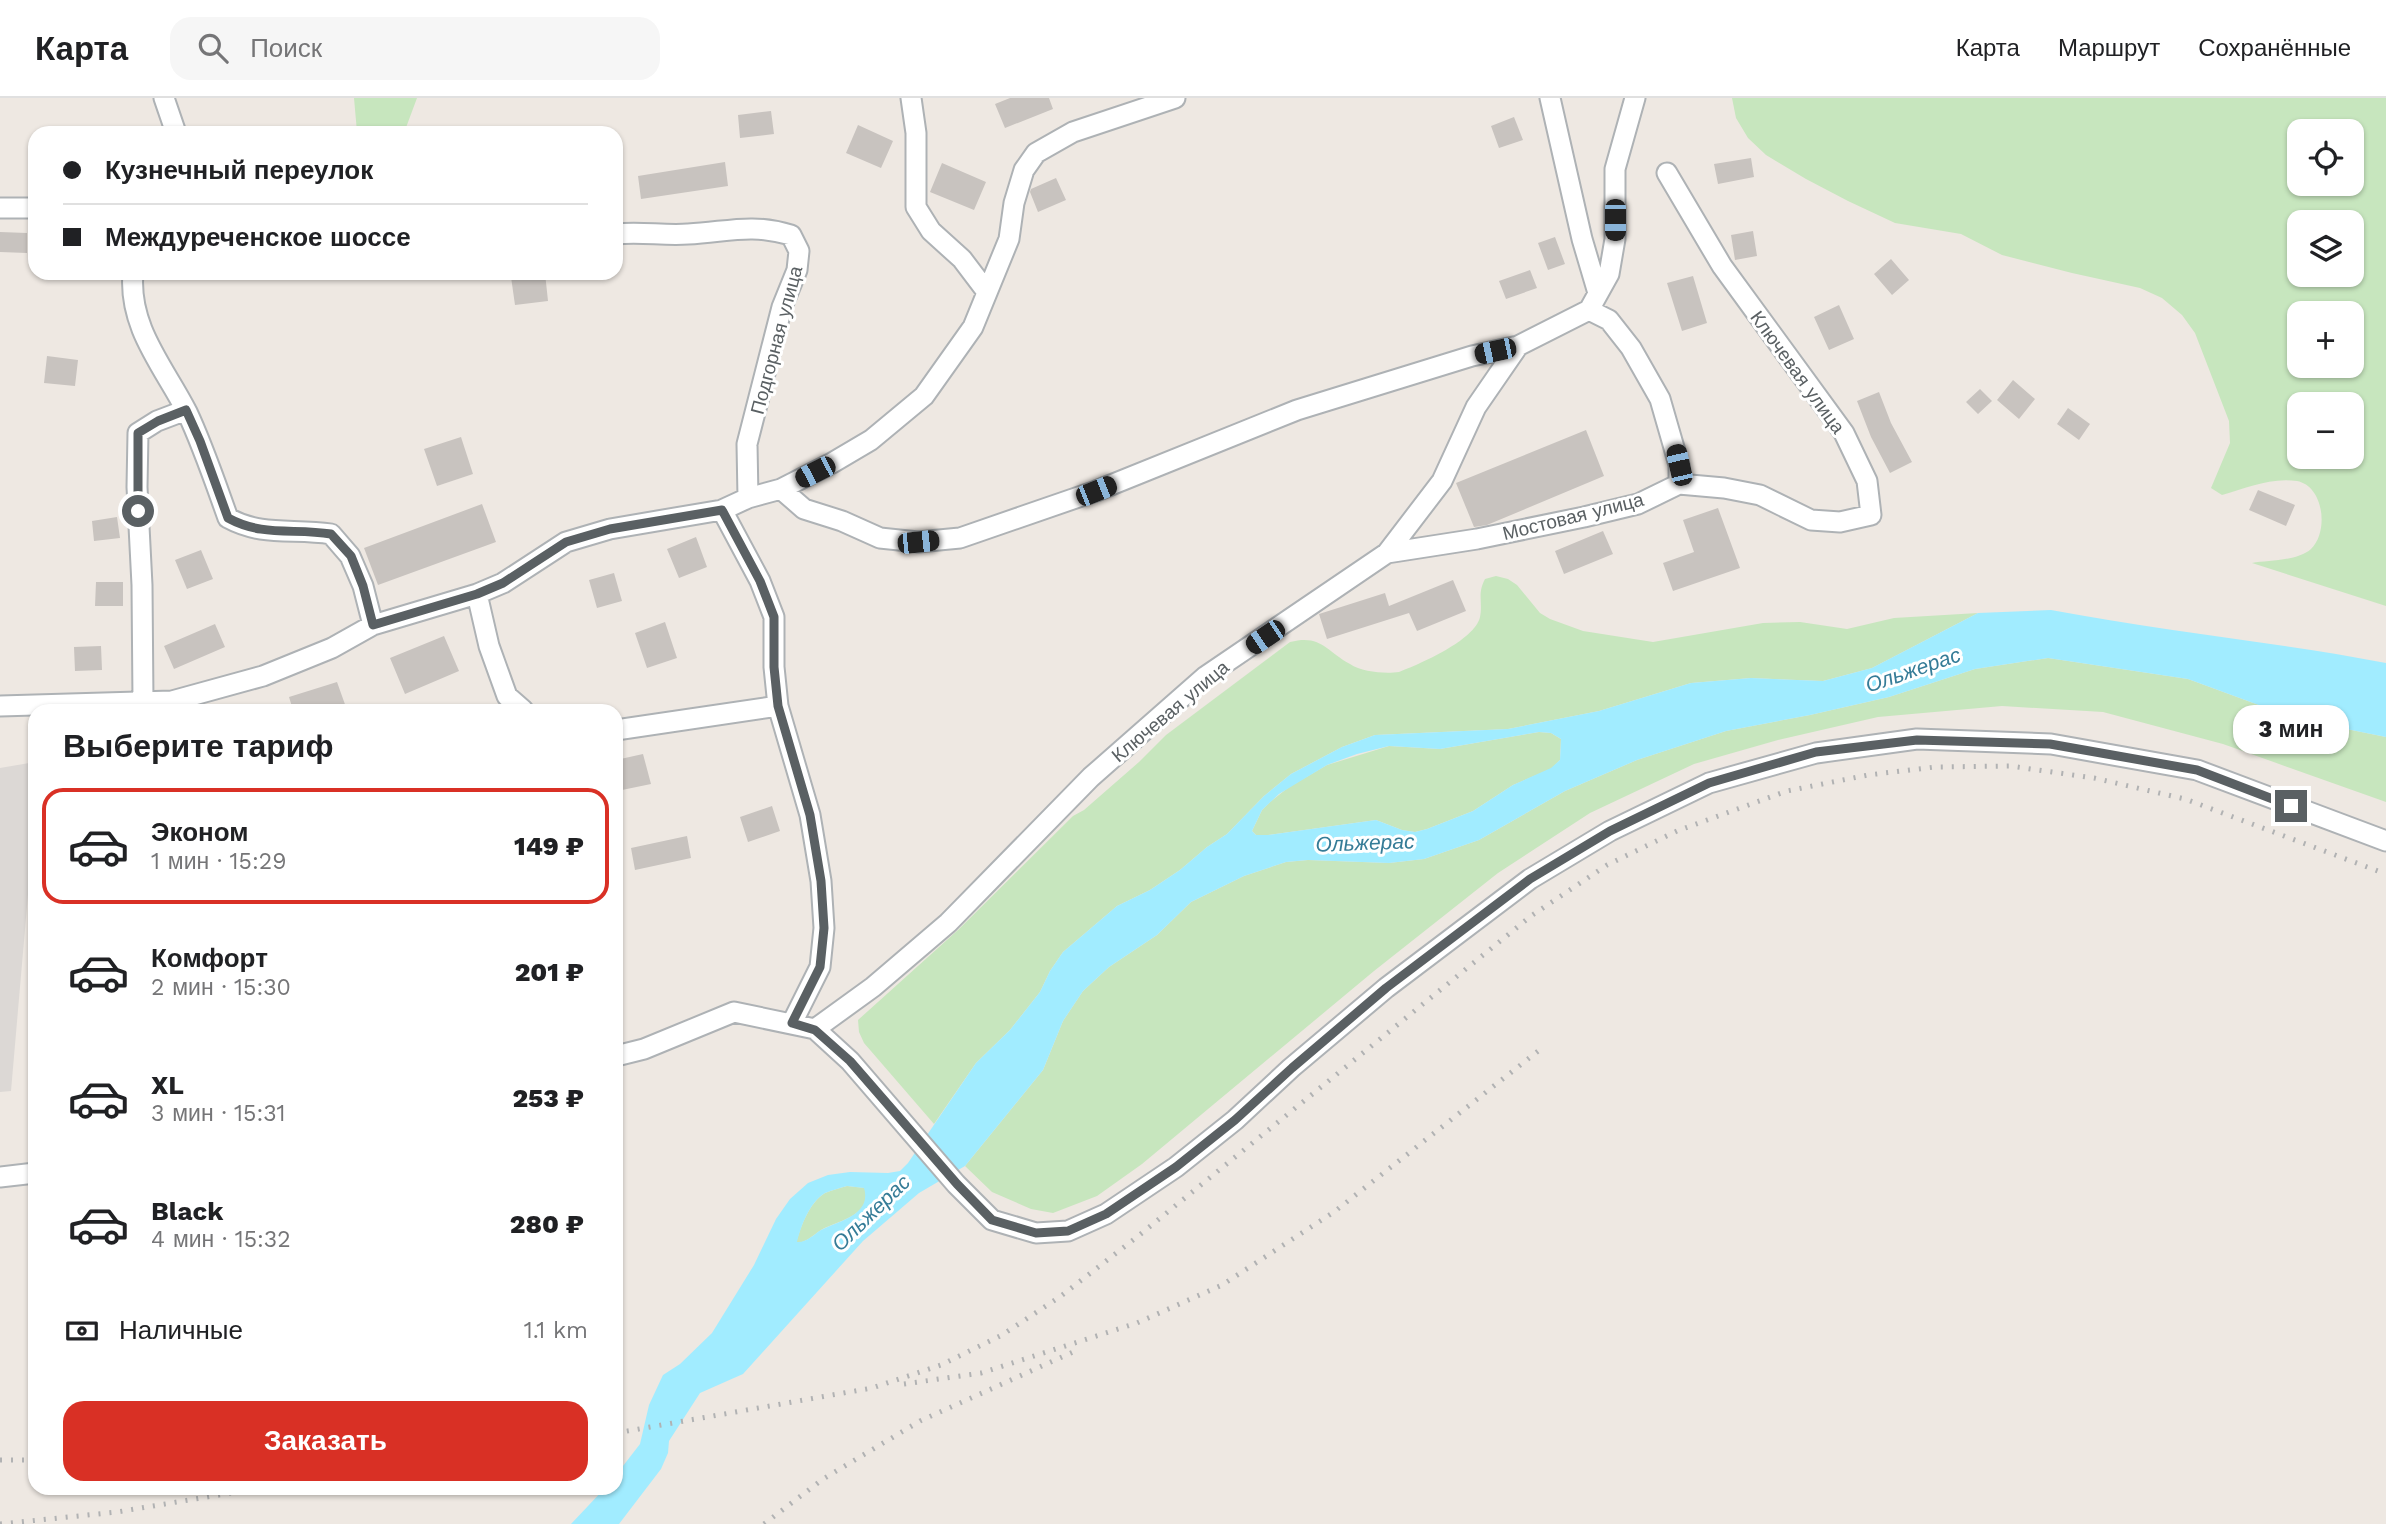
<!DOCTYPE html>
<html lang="ru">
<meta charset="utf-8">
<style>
body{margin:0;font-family:"Work Sans",sans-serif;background:#f6f6f6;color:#202124;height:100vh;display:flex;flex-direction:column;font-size:26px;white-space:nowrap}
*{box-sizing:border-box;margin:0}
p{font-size:23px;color:#757577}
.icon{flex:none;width:38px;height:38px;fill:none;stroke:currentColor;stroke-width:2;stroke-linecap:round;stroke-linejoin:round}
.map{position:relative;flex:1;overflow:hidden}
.panel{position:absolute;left:28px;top:606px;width:595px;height:791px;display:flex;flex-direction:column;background:#fff;border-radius:21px;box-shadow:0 2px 5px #0004}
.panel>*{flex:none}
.guide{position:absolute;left:28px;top:28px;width:595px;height:154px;border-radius:21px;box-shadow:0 2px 5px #0004;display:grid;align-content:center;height:154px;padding:0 35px;background:#fff}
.fabs{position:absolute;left:2287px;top:21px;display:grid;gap:14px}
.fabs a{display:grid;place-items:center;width:77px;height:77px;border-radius:14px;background:#fff;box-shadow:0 2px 5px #0004;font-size:35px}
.end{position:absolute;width:32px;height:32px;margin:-16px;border:9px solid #5a6063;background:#fff;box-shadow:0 0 0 4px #fff}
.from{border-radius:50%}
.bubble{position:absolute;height:49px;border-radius:21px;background:#fff;box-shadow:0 2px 5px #0004;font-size:23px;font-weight:800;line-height:49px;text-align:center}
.car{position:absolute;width:21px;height:42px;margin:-21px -10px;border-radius:9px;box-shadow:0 0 5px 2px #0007;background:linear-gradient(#222 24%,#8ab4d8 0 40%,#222 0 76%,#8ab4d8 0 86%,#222 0)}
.guide b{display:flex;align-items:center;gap:24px;height:66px;font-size:26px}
.guide b+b{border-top:2px solid #e0e0e0}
.guide i{width:18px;height:18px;background:#202124}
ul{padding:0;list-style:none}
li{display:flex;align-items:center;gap:21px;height:116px;margin:0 14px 10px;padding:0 21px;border:4px solid transparent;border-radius:21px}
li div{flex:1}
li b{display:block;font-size:26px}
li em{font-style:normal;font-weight:800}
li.on{border-color:#d93025}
li>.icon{width:63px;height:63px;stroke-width:1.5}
h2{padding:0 35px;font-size:32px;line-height:84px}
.pay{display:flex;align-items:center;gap:18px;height:77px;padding:0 35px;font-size:26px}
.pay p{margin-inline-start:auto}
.primary-button{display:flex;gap:14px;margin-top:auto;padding:14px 35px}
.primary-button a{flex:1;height:80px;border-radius:21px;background:#d93025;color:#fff;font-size:28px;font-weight:800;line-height:80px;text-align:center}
header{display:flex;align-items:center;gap:42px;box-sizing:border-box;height:98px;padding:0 35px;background:#fff;border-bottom:2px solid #e0e0e0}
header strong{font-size:33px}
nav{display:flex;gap:38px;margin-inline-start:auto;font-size:24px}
.search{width:490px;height:63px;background:#f6f6f6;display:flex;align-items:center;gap:18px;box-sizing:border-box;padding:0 24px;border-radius:21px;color:#757577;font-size:26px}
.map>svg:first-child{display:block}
</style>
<header>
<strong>Карта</strong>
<div class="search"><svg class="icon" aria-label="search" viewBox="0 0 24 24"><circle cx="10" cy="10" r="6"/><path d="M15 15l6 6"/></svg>Поиск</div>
<nav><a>Карта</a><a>Маршрут</a><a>Сохранённые</a></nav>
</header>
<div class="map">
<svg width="2386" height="1426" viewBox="0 0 2386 1426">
<rect width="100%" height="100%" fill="#eee8e2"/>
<path fill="#dcd8d5" d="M35,664V716L11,993L0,994V670Z"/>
<path fill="#c7e6be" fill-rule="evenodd" d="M354,0H417L404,35L357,34Z
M1732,0H2386V508L2252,465C2269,462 2298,463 2311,451C2329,434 2324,388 2297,383C2271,379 2246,390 2222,397L2211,390L2230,345L2229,323L2195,235L2182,217L2162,200L2140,190L2072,175L2002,157L1961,136L1895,125L1848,103L1806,81L1766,57L1748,40L1736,20ZM2352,33V86H2300V33ZM2352,124V177H2300V124ZM2352,215V268H2300V215ZM2352,306V359H2300V306Z
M1496,478L1508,481L1517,487L1540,515L1550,521L1583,533L1653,544L1763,525L1800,524L1847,531L1894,520L1978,515L1872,570L1823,583L1751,580L1691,585L1599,613L1508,631L1375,637L1342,649L1291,676L1264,698L1227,736L1207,749L1180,772L1150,792L1117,808L1063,854L1050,873L1040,894L1010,932L976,965L934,1026L864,945L859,934L858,922L958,832L1073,718L1084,712L1139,664L1166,637L1290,544C1321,536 1326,553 1350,566C1362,574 1385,576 1399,574C1420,566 1475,542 1480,519C1483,504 1477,496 1485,481Z
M2048,560L2188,581L2297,621L2386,639V704L2223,646L2103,614L2002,608L1878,619L1778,642L1694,666L1590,715L1498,775L1374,873L1142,1066L1097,1098L1053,1115L1031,1111L992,1094L965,1068L1043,972L1063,923L1083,893L1109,869L1157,837L1191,804L1244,778L1286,764L1308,762L1389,765L1424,761L1479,742L1565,693L1637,662L1726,633L1810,617L1889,599L1975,571Z
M1539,634L1551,635L1561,641L1560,662L1551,671L1513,687L1473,713L1427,731L1415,734L1402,732L1376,722L1268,737H1256L1252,733L1262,712L1270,704L1289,689L1327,667L1389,648L1440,651Z
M847,1088L865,1090C872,1118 839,1122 821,1132C813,1137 806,1145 796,1145C801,1128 809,1105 825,1095C832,1092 840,1090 847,1088Z"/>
<path fill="#a1ecff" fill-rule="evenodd" d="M2051,512C2162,533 2275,544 2386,565V639L2297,621L2188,581L2048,560L1975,571L1889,599L1810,617L1726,633L1637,662L1565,693L1479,742L1424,761L1389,765L1308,762L1286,764L1244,778L1191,804L1157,837L1109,869L1083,893L1063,923L1043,972L965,1068L919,1095L863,1143L743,1276L700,1295L669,1343L668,1355L661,1371L619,1426H571L605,1390H616V1377L640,1346L649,1307L663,1277L680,1266L712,1235L754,1167L776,1121L790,1101L808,1085L828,1077L850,1074L888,1075L900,1073L908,1065L976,965L1010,932L1040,894L1050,873L1063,854L1117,808L1150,792L1180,772L1207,749L1227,736L1264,698L1291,676L1342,649L1375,637L1508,631L1599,613L1691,585L1751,580L1823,583L1872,570L1978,515ZM1539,634L1551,635L1561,641L1560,662L1551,670L1513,687L1473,713L1427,731L1415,734L1402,732L1376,722L1268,737H1256L1252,733L1262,712L1279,696L1327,667L1357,656L1389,648L1440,651ZM847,1088L864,1090C872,1117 839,1123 821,1132C813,1137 806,1145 797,1144C801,1128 809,1105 825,1095C832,1092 840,1090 847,1088Z"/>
<path fill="#c8c3bf" d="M1010,0H1049L1053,11L1005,30L995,6Z
M771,13L774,36L740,40L738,17Z
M1514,19L1523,42L1499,50L1491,28Z
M858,27L893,43L881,70L846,55Z
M1751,60L1754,79L1718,86L1714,66Z
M725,64L728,88L641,101L638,78Z
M942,65L986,84L974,112L930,94Z
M1056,80L1066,102L1038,114L1030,94L1031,91Z
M1753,133L1757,158L1735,162L1731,137Z
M0,134L27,135V155L0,154Z
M1555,139L1565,166L1548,172L1538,145Z
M1891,161L1909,182L1892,197L1874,176Z
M1530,172L1537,190L1506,201L1499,183Z
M545,175L548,203L515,207L511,179Z
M1693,178L1707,225L1682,233L1667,185Z
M1839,207L1854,241L1829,252L1814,219Z
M47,258L78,262L75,288L44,285Z
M2013,282L2035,301L2019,321L1997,302Z
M1980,291L1992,303L1978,316L1966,304Z
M1879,294L1891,325L1912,364L1890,375L1871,339L1857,303Z
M2068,310L2090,326L2079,342L2057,326Z
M1586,332L1604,378L1487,427L1474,429L1456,385Z
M461,339L473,376L437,388L424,351Z
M2258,392L2295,407L2286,428L2249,412Z
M482,406L496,444L378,487L364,450Z
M1718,410L1740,470L1673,493L1663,465L1694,454L1683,422Z
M117,419L120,440L94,443L92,423Z
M1603,433L1613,456L1564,476L1555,453Z
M696,439L707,469L679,480L667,451Z
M201,452L213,481L187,491L175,462Z
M614,475L622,503L597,510L589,482Z
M1453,482L1466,513L1417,533L1409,515L1327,541L1319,516L1385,495L1389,508Z
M96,484H123V508H95Z
M665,524L677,560L647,570L635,535Z
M215,526L225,549L174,571L164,548Z
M444,538L459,573L405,596L390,560Z
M101,548L102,572L75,573L74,549Z
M337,584L347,612H293L289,599Z
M643,656L651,686L622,692L616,662Z
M772,708L780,733L748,744L740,719Z
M687,738L691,760L635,772L631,750Z"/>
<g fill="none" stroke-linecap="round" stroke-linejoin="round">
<defs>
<path id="minor" d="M164,0L176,35
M911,0L916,35V109L931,133L962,161L987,194
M1550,0L1582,141L1598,195
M0,110H35
M616,136C640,133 664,138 688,136C728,134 750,125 791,137L799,153L797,172L782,209L747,346L748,400
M133,175C128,229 164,269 187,314C203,348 215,384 228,420C263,439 293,430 331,436L350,458L363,488L373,527
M1589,212L1609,222L1631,250L1660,301L1679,367V386
M781,391L804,411L842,423L880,440L918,444L960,440L1096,393L1297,312L1472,258L1518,248
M722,412L748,400L781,391L832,365L871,342L924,298L973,229L1009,141L1014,105L1024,72L1036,55L1073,34L1175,0
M1387,455L1477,441L1584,419L1638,406L1679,386L1724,390L1760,397L1811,422L1840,424L1871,417L1867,383L1844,335L1722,168L1667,75
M477,496L489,548L507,598L523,612
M143,604L142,487L137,389L138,335L157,323L186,312
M0,608L172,603L263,578L332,550L373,527L477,496L503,485L566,444L610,431L722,412L760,483L774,519V569L778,608L810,717L821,783L824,830L820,869L792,925
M616,632L778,608
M815,931L873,889L948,825L1091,679L1206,578L1387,455L1442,383L1476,309L1518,248L1589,212L1609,176L1615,141V71L1635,0
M616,958L644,951L734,914L815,931L850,963L956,1086L992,1122L1036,1135L1068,1133L1106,1116L1176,1069L1235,1022L1291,970L1386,890L1530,781L1610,733L1709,685L1816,655L1917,641L2051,646L2197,672L2386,743
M0,1079L35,1075"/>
</defs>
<use href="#minor" stroke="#aeb2b5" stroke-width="23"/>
<use href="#minor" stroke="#fff" stroke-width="19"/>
<path stroke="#b1b2b3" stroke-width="5" stroke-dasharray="2 9" stroke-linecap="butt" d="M904,1286L981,1275L1137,1225L1222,1187L1334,1114L1542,950
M616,1335L872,1290L941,1267L1002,1237L1061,1198L1137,1139L1531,818L1607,767L1677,733L1787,693L1868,677L1935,669L2010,668L2094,680L2185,701L2386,776
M0,1362H35
M0,1426L117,1414L261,1390
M764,1426L823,1381L920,1323L1073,1254"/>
</g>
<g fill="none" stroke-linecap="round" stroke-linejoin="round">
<path stroke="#5a6063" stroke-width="9" d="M138,413V335L158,323L186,312L200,343L228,420C263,439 293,430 331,436L351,458L363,488L373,527L477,496L503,485L566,444L610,431L722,412L760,483L774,519V569L778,608L810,717L821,783L824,830L820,869L792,925L815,932L850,963L957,1086L992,1122L1036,1135L1068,1133L1106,1116L1176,1069L1235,1022L1292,970L1386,890L1530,781L1610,733L1709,685L1816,654L1917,642L2050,646L2197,672L2291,708"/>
</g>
<g text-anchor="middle" stroke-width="6" stroke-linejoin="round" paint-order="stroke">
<g font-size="19" fill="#5a6063" stroke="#fff">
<text transform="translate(776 242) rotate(-75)" y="7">Подгорная улица</text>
<text transform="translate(1798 274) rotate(54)" y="7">Ключевая улица</text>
<text transform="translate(1573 418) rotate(-14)" y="7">Мостовая улица</text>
<text transform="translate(1170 613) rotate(-40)" y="7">Ключевая улица</text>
</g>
<g font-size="21" font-style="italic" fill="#357c97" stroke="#fff">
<text transform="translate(1913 572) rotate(-19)" y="7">Ольжерас</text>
<text transform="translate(1365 745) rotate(-2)" y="7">Ольжерас</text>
<text transform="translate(871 1115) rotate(-44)" y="7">Ольжерас</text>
</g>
</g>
</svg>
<div class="fabs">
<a><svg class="icon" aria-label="locate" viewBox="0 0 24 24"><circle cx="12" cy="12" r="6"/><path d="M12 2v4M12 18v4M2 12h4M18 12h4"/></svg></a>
<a><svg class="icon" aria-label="layers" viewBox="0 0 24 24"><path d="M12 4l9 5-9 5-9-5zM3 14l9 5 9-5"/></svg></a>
<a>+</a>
<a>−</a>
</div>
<i class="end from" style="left:138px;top:413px"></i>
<i class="end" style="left:2291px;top:708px"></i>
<div class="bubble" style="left:2233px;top:607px;width:116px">3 мин</div>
<i class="car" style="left:1615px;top:122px;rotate:180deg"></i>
<i class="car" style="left:1495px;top:253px;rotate:258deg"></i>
<i class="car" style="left:1679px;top:367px;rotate:347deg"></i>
<i class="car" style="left:815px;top:374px;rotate:243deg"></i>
<i class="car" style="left:1096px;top:393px;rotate:68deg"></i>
<i class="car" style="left:918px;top:444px;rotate:84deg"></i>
<i class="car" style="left:1265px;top:539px;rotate:236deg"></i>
<div class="guide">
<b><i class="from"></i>Кузнечный переулок</b>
<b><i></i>Междуреченское шоссе</b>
</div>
<section class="panel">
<h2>Выберите тариф</h2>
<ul>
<li class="on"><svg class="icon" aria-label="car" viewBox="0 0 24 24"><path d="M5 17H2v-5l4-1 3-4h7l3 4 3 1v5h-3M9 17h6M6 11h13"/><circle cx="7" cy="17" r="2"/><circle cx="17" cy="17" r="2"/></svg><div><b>Эконом</b><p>1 мин · 15:29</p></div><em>149 ₽</em></li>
<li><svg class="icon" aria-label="car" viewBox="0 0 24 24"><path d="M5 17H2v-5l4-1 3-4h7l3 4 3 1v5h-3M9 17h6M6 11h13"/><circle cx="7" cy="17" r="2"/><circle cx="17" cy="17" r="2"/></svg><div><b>Комфорт</b><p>2 мин · 15:30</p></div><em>201 ₽</em></li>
<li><svg class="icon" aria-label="car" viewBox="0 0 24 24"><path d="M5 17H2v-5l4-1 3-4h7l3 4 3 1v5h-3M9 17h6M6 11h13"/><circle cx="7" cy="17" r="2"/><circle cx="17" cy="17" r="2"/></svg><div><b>XL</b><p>3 мин · 15:31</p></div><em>253 ₽</em></li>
<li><svg class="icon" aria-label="car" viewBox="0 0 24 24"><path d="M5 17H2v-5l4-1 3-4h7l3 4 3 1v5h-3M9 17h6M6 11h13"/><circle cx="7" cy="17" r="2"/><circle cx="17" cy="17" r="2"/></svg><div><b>Black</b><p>4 мин · 15:32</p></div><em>280 ₽</em></li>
</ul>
<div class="pay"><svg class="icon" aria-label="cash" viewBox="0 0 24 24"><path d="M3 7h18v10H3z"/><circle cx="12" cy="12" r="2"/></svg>Наличные<p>1.1 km</p></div>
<div class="primary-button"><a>Заказать</a></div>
</section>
</div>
